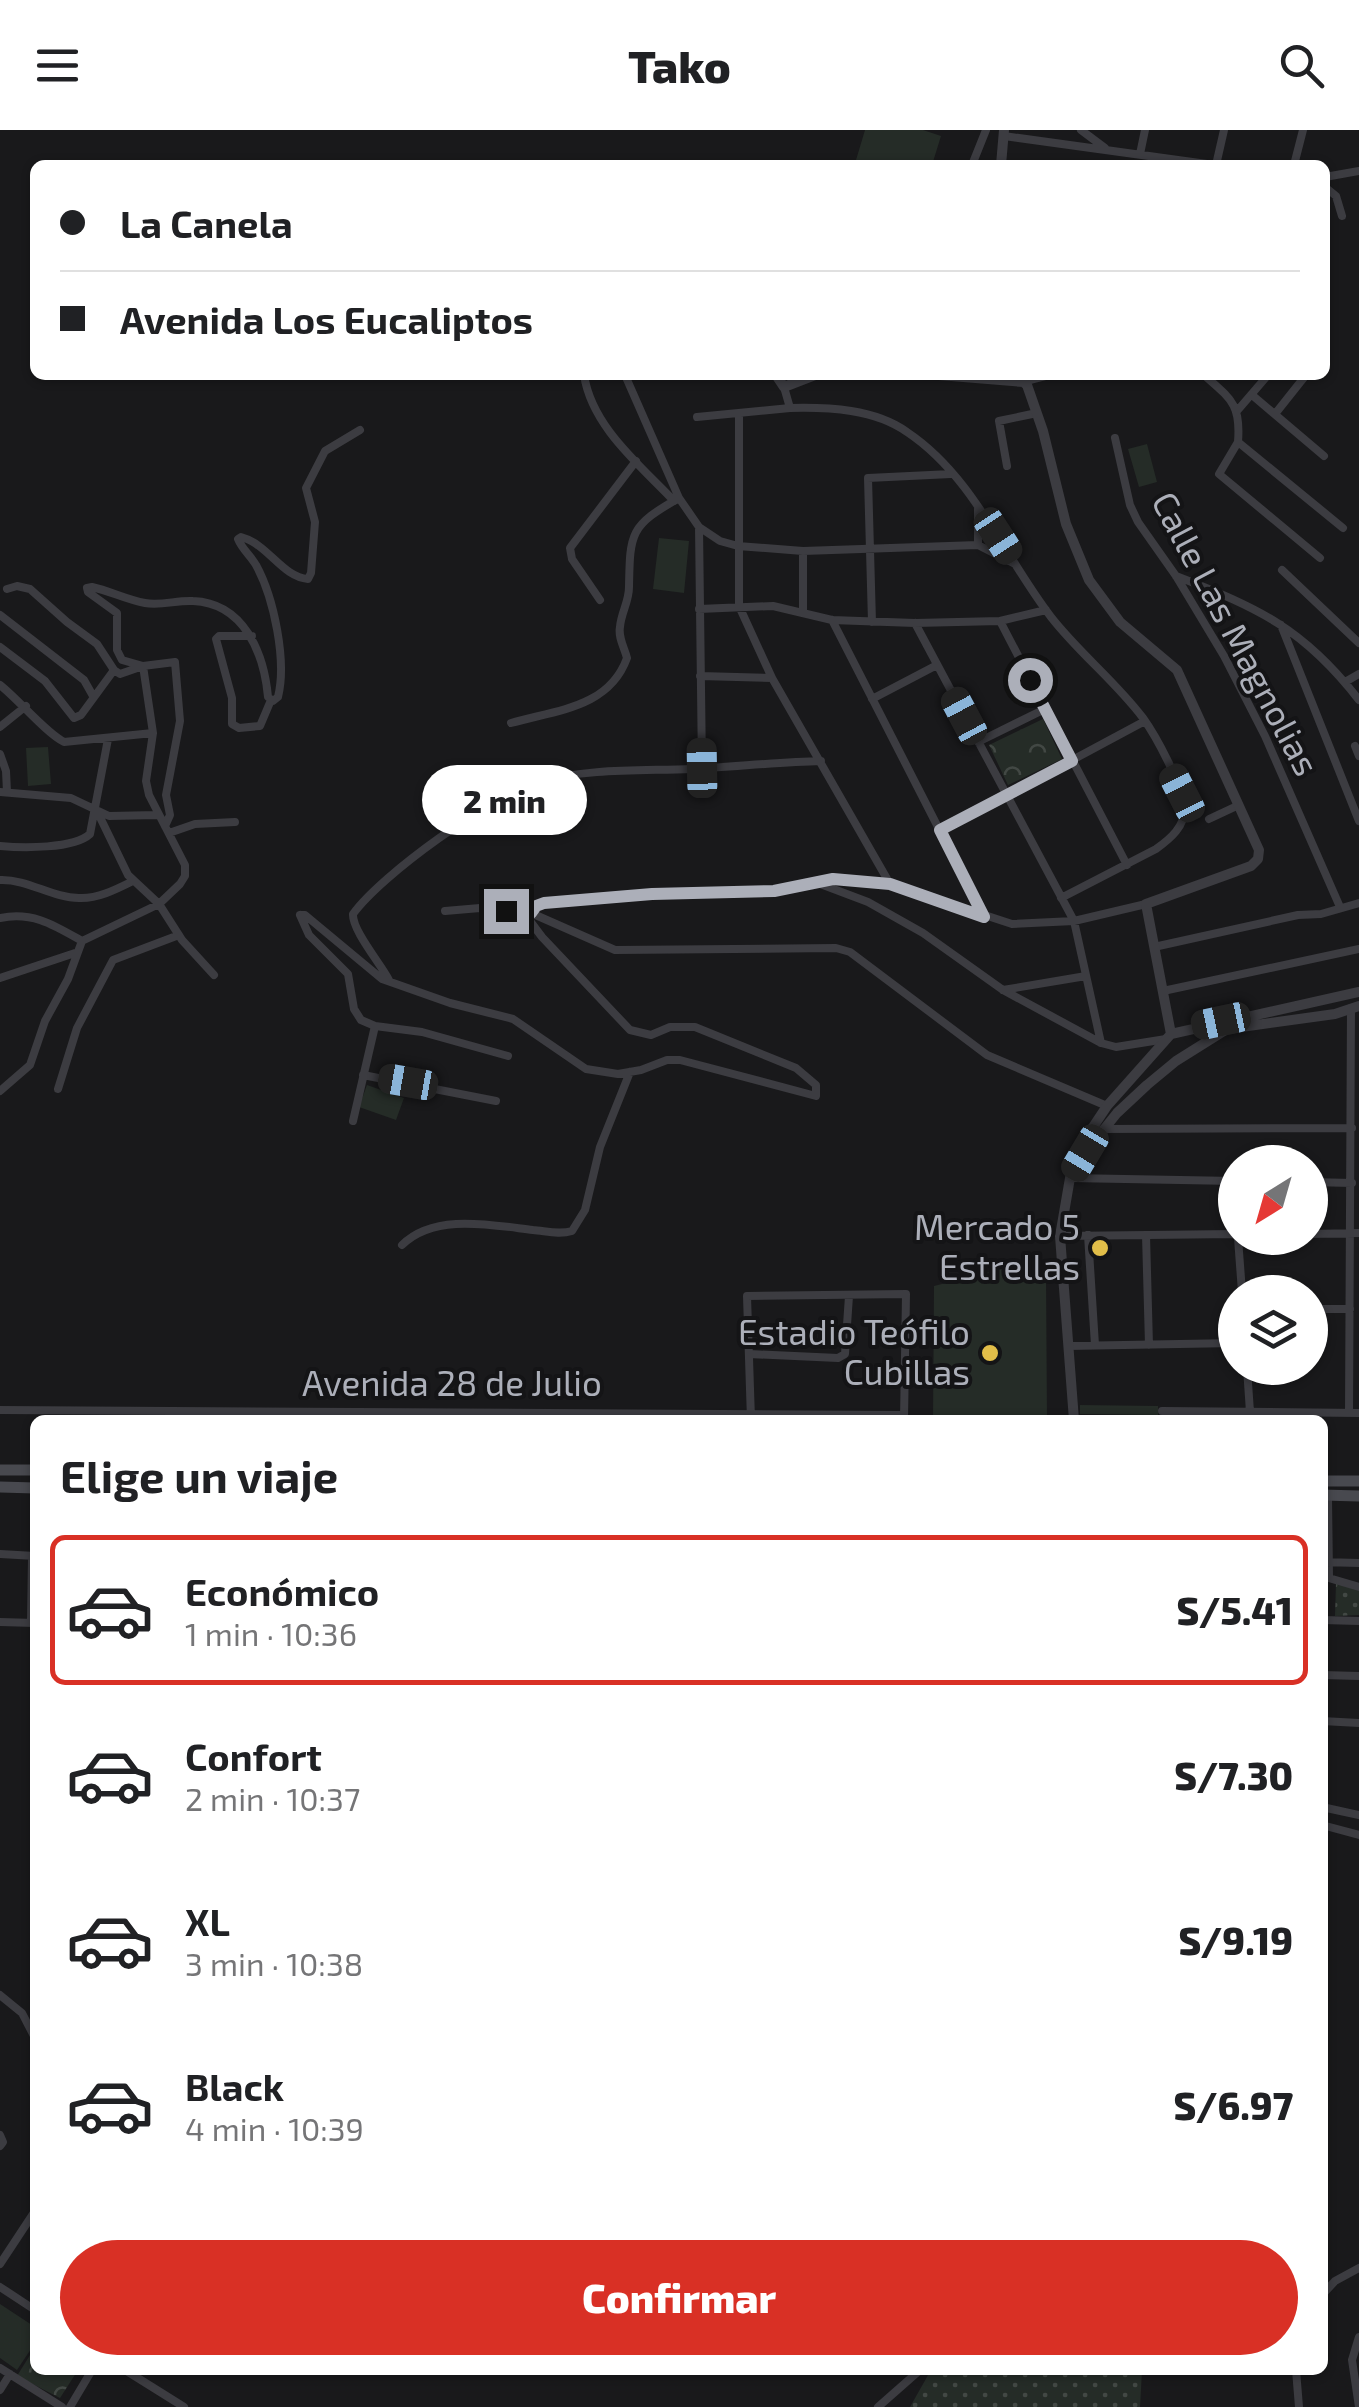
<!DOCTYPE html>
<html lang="es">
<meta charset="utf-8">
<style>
body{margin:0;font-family:"Exo 2",sans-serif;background:#f6f6f6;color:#202124;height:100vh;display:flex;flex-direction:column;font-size:38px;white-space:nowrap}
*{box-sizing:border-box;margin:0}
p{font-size:32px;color:#757577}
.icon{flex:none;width:55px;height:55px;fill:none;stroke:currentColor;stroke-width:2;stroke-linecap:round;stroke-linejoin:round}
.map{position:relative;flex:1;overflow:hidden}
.drawer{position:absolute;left:30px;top:1285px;width:1298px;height:960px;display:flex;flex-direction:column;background:#fff;border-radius:15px;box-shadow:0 2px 8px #0004}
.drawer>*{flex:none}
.hud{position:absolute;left:30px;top:30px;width:1300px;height:220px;border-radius:15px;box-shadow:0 2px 8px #0004;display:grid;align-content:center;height:220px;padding:0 30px;background:#fff}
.needle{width:65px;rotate:217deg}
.tools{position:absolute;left:1218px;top:1015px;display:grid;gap:20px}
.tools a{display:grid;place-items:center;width:110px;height:110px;border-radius:50%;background:#fff;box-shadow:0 2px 8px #0004;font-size:50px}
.end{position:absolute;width:45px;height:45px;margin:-22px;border:12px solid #acafb9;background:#111;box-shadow:0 0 0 5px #111}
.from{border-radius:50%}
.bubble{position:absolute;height:70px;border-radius:35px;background:#fff;box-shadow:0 2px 8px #0004;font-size:32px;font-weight:800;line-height:70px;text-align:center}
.car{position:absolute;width:30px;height:60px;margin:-30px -15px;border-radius:12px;box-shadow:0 0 8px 2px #0007;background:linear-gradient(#222 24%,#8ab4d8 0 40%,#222 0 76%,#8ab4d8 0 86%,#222 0)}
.hud b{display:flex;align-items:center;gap:35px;height:95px;font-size:38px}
.hud b+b{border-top:2px solid #e0e0e0}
.hud i{width:25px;height:25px;background:#202124}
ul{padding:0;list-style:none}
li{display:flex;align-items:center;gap:30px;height:150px;margin:0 20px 15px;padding:0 10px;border:5px solid transparent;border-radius:15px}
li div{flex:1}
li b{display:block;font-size:38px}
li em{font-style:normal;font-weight:800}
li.current{border-color:#d93025}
li>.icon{width:90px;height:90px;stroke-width:1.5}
h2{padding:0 30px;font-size:45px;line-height:120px}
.primary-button{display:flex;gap:20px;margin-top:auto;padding:20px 30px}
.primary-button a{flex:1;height:115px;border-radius:60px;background:#d93025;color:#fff;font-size:40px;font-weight:800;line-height:115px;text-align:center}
header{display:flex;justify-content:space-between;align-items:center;height:130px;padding:0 30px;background:#fff;font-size:45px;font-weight:800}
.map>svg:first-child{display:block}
</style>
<header><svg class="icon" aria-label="menu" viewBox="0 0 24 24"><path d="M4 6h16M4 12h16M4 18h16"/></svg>Tako<svg class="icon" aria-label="search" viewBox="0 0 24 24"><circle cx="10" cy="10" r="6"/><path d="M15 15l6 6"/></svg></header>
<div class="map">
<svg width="1359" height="2277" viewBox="0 0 1359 2277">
<defs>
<pattern id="grass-dots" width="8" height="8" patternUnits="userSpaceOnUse" patternTransform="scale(2.5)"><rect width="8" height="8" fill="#252c27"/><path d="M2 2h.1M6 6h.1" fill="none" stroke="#424844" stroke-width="1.8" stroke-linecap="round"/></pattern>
<pattern id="park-crowns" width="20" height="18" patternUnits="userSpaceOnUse" patternTransform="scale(2.5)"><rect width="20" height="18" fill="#252c27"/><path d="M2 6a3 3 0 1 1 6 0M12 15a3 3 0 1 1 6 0" fill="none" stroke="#424844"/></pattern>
</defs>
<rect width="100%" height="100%" fill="#19191b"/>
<path fill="url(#grass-dots)" d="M1336,1453L1359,1461V1485L1335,1486Z
M931,2240H1142L1140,2277H910Z"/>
<path fill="url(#park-crowns)" d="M1043,589L1062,629L1008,655L989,615Z
M35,2217V2240H78L60,2268L17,2246Z"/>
<path fill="#252c27" d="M865,0H923L941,6L932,35H869L856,30Z
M1147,314L1157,352L1139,357L1128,319Z
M659,408L689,411L684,463L653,459Z
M48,617L51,654L28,656L26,618Z
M367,955L404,968L396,990L359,977Z
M1001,1139L1046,1141L1047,1290H933L934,1156Z
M1080,1275L1158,1276V1285L1080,1284Z
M0,2174L35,2197V2213L17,2240L0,2228Z"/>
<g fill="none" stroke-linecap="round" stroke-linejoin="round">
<path stroke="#3c3c41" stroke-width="8" d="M1081,0L1105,18
M1004,6L1214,35
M1140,24L1145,0
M972,35L986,0
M1216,35L1224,0
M1294,35L1303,0
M1325,47L1359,41
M1325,57L1336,66L1342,86
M584,245C592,297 640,335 674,371
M625,245L679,368L699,397L720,411L738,416L803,421L978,415L1015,434
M1204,245C1231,269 1241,274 1238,312L1343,398
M1023,252L1050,245
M784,257L790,278C829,277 875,279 907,302C973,346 1004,426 1051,487C1079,523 1116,552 1143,588C1156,606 1183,656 1184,677C1186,696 1170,709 1156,719L1061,768
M1252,265L1324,326
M1237,281L1268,245
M1275,284L1306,245
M739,285V476L772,548L890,754
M697,287L790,278
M1115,308L1130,375L1138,392L1176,446L1224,526L1265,606L1340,777
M1238,312L1219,344L1320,428
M1007,336L999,291L1037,283
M978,379V415
M699,397L702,638
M803,421V482
M1282,440L1359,513
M1176,446C1259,478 1304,499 1359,570
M7,459L17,456L30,459L67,492L97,514L114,540L120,544L143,536L175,532L180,591L166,665L170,685L165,696
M600,470L572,429L570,418L636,331
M699,479L773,476L832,490L915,493L1000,491L1046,480
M0,485L84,550L93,566
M832,490L984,787
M1000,491L1127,735
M872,492L868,348L951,344
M915,493L1074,791L1101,913
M1281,495L1359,691
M252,506H219L216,509L232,568V594L239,598L260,596L271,570
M0,517L45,551L74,588L81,585L114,540
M700,546L772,548
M1345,552L1359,544
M0,555C19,570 46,603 64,612L153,603
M872,569L937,535
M511,593C556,580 609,578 627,528C624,517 618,507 620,497C621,483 629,472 629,457C630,402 630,396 679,368
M0,597L26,576
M978,612L1045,579
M1355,616L1359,626
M0,624L6,641L7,662
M0,662L71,668L109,686L157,685
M97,681L128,745L159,774L182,810L214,845
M1209,689L1239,675
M940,701L1145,591
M169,703L195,694L235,692
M0,716C22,718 74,719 90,704L108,609
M0,750C28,749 52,768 79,768C98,769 117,759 133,751
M815,752L868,772L923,803L1003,860L1101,913L1116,917L1166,909
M445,781L480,778L531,783L536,776L544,773L652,765L774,761L833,749L890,754L1012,794L1074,791L1146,774
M531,783L615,820L836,818L850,822L987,925L1107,976
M300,785H305L382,849L450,873L513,889L586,939L618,944L641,940L667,930H680L816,966V955L796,938L695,897H670L651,905L630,900L542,807L530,791L531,783
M300,785L309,805L348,844L354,879L361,890L375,896L422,902L508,926
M0,788C32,781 54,795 82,811
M82,811L159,774L180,754L185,746V735L149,665L146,651L153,603L143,536L122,530L117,520V483L88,462L87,458L92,457C110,461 127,470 145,473C161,476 177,470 193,471C244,473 264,523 268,567L273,571L278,567C287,531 274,468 256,435C250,425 242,419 238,409L241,407C268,414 282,447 308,449L311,443L315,392L306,358L325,321L360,300
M1154,817L1298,785L1321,784L1359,773
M0,848L75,823
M389,850C380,833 352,800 353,784C382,744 491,666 539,652C587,638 642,641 691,639C734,637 778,632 821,631
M1003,860L1086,846
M1163,861L1359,819
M363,945L496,971
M58,959L77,898L113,830L179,805
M0,961L30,935L45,891L68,849L82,811
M353,991L375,896
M1103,999L1352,998
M1070,1048L1235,1051
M1310,1052L1352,1053
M1310,1104L1359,1103
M1088,1105L1095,1215
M1146,1105L1149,1215
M1060,1106L1235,1104
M1238,1108L1242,1162
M402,1115C434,1083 491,1095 533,1100C546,1101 559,1105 572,1101L585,1080L600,1017L630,942
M1310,1179H1350
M1068,1216L1235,1213
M749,1224L838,1228L845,1224L849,1166
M1247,1238L1250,1282
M0,1280L904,1285
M1162,1281L1359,1283
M1349,1283L1351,878
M751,1290L747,1166L906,1164L904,1290
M1328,1366L1329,1448
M0,1424L35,1426
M1322,1432L1359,1433
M1322,1446L1359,1457
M1322,1490L1359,1491
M0,1492L35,1493
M31,1493L32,1426
M1322,1545L1359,1546
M1322,1591L1359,1593
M1322,1677L1359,1685
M1322,1695L1359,1705
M0,1865L22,1883L35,1908
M0,2005L3,2012L0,2016
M0,2134L35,2081
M0,2157L35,2180
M1322,2165L1335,2151L1359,2138
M0,2238L62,2277
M125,2240L184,2277
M1296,2240L1299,2277
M0,2260L10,2244
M70,2277L92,2240
M878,2277L920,2240
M1359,2277L1352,2230L1359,2207"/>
<path stroke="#3c3c41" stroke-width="10" d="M1001,35L1004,0
M776,245L784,257L815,245
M939,245L1023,252L1027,255L1043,301L1066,394L1089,450L1120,492L1177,540L1259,720L1258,729L1251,736L1146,774L1171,904
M1078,1028L1087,1006L1107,976L1171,904L1359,862
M1074,1290L1060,1106L1070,1048L1085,1023L1117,983L1147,955L1176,931L1227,899L1335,884L1359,876"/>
<path stroke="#48494f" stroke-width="11" d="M0,1340H35
M1322,1351H1359
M0,1357L35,1358
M1322,1365L1359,1366"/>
</g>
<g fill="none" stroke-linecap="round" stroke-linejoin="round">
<path stroke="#acafb9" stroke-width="12" d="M506,781L531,783L536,776L544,773L652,764L774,761L833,749L890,754L984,787L940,700L1072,631L1030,550"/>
</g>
<g fill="#e2be49" stroke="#141416" stroke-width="4">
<circle cx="1100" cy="1118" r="10"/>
<circle cx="990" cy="1223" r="10"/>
</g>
<g text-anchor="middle" stroke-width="8" stroke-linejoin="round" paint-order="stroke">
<g font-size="35" fill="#acafb9" stroke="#141416">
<text transform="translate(1235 504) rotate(62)" y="12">Calle Las Magnolias</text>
<text x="452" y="1266">Avenida 28 de Julio</text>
</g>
<g font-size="35" fill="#acafb9" stroke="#141416" text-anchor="end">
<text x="1080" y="1110">Mercado 5<tspan x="1080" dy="40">Estrellas</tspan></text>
<text x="970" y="1215">Estadio Teófilo<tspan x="970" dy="40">Cubillas</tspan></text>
</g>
</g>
</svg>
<div class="tools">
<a><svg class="needle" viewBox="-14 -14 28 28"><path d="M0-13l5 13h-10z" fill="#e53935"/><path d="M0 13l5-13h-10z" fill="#757577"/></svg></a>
<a><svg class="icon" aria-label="layers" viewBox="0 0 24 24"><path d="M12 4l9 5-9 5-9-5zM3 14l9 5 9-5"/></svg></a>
</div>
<i class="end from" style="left:1030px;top:550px"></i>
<i class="end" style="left:506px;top:781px"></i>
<div class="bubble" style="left:422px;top:635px;width:165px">2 min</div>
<i class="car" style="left:998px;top:406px;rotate:147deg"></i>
<i class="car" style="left:964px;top:586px;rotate:332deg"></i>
<i class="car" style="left:702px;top:638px;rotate:359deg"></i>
<i class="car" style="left:1182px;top:663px;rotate:333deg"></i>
<i class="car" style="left:1221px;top:891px;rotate:258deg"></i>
<i class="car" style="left:408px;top:952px;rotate:280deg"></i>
<i class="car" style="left:1085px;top:1023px;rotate:211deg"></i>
<div class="hud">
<b><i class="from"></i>La Canela</b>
<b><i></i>Avenida Los Eucaliptos</b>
</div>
<section class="drawer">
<h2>Elige un viaje</h2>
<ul>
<li class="current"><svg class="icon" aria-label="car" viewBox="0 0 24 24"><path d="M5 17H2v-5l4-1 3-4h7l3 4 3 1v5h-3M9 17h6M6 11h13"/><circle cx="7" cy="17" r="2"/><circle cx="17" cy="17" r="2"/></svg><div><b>Económico</b><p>1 min · 10:36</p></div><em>S/5.41</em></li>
<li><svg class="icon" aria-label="car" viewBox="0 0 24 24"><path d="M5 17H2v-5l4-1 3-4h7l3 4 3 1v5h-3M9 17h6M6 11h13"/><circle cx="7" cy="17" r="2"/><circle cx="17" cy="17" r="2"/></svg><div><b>Confort</b><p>2 min · 10:37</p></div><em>S/7.30</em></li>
<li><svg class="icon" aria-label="car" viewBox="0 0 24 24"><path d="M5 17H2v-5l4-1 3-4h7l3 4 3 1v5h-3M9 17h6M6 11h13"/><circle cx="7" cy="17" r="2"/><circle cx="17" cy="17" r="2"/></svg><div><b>XL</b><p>3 min · 10:38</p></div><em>S/9.19</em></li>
<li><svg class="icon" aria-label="car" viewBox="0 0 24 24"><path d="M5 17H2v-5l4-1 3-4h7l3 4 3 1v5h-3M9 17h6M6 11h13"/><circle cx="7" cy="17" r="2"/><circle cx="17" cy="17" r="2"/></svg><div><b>Black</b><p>4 min · 10:39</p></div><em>S/6.97</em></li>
</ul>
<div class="primary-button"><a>Confirmar</a></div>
</section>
</div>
